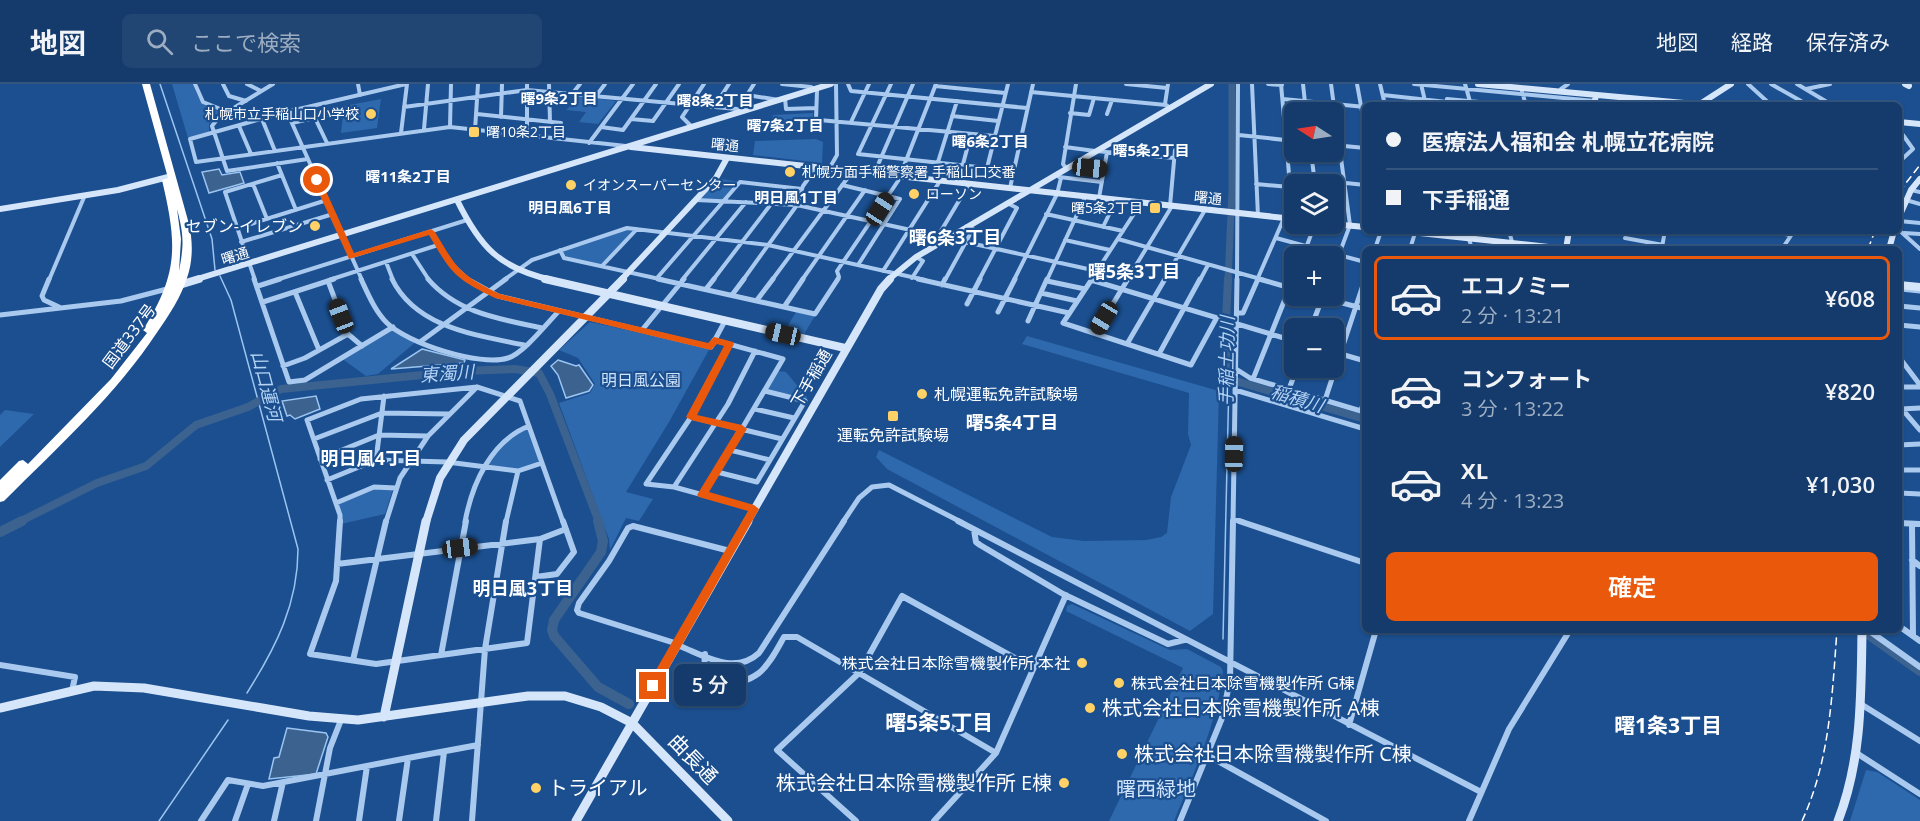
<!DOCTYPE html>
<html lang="ja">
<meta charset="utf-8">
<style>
body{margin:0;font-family:"Open Sans","Noto Sans JP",sans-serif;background:#214673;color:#f1f3f6;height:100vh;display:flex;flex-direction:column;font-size:22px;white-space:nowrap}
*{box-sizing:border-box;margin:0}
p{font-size:20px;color:#9dadc1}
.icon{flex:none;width:33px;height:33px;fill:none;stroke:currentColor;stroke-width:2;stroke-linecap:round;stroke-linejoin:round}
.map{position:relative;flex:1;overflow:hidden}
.side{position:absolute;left:1362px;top:162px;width:540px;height:387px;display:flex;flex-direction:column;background:#143b6b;border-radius:9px;box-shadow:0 2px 4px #0004,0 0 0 2px #33557e}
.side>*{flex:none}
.guide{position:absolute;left:1362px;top:18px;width:540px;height:132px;border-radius:9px;box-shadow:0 2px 4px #0004,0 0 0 2px #33557e;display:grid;align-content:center;height:132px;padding:0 24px;background:#143b6b}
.needle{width:39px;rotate:282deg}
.buttons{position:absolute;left:1284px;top:18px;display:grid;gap:12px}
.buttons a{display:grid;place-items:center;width:60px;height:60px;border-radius:9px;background:#143b6b;box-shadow:0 2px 4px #0004,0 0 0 2px #33557e;font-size:30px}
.end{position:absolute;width:27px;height:27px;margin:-14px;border:8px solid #ea580c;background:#fff;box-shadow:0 0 0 3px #fff}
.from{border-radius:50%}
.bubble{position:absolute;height:42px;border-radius:9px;background:#143b6b;box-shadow:0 2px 4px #0004,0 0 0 2px #33557e;font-size:20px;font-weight:600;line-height:42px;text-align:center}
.car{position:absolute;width:18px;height:36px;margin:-18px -9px;border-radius:8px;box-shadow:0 0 4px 2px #0007;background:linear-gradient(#222 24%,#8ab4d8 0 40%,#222 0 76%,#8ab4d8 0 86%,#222 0)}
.guide b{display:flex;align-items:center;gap:21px;height:57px;font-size:22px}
.guide b+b{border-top:2px solid #33557e}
.guide i{width:15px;height:15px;background:#f1f3f6}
ul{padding:10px 0 0;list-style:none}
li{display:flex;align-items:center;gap:18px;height:84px;margin:0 12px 9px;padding:0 12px;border:3px solid transparent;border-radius:9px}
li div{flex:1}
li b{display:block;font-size:22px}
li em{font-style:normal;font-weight:600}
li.selected{border-color:#ea580c}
li>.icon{width:54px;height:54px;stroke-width:1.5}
.action{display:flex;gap:12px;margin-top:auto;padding:12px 24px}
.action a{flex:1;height:69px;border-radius:9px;background:#ea580c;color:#fff;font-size:24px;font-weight:600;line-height:69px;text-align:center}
header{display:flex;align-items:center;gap:36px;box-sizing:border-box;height:84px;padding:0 30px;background:#143b6b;border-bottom:2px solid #33557e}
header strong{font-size:28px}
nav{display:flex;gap:33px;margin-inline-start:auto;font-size:21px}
.search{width:420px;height:54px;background:#214673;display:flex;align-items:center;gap:15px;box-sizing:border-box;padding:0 21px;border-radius:9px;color:#9dadc1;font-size:22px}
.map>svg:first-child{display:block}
</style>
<header>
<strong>地図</strong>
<div class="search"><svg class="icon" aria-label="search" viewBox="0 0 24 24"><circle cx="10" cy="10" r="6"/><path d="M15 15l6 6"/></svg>ここで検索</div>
<nav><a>地図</a><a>経路</a><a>保存済み</a></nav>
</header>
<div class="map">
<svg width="1920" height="737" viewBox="0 0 1920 737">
<rect width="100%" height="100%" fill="#1b4f8f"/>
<path fill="#2e69ad" d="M172,0H193C199,18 203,22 222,28L209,40V48L188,54Z
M580,12L616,17L598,40L579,38L586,28L566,26Z
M381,15L377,44L341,49L344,22Z
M813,29V38L771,39L773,31Z
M816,55L823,58L822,79L753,71L755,57Z
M716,94L740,98L722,117L696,116Z
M627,144L637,145L602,182L564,174L560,166Z
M796,228L815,232L804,250L785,246Z
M590,238L710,264L669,338L626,408L653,415L639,437L626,434L610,466L609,455L559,319L590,309L595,300L578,274L559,266Z
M393,243L417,257L378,290L366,292L341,274Z
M1027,252L1219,307L1213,530L1190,547L887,385L876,373L879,366L1052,453L1084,457L1146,456L1161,453L1167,449L1171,413L1191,361L1188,350L1189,309L1022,260Z
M777,287L786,288L807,313L805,317L765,307Z
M5,326L34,330L0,363V331Z
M529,342L542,379L518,387L484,383L516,345Z
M376,405H393L385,430L341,440L338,420Z
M1072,520L1170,566L1187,565L1221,583L1223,587C1217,640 1194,688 1174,737H1109L1183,584L1066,527L1067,522Z
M1866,686L1877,688L1920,716V737H1850Z"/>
<path fill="#3c6290" stroke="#9cc4f0" stroke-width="1.5" d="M219,85L222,91L240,88L244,99L209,109L202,88Z
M422,265L465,276L464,279L391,285Z
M558,276L576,282L579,281L593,301L589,307L566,314L558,291L551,282Z
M316,312L320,325L295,335L290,331L287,332L282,317Z
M287,644L326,649L328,653L316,690L269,695L274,674L279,673Z"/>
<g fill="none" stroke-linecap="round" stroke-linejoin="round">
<path stroke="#9cc4f0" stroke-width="1.5" d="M160,0L212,155L215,186
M220,192L231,216L298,465C298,520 276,563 247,609
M1223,555L1229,295
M159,737L228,636"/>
<path stroke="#3c6290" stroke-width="7" d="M1228,196L1232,106V0"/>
<path stroke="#3c6290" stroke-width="8" d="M1228,195L1225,255L1229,295L1365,335
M19,438L97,399L146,382L196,341L248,323L281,305L463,287L515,285L539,289L550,310L599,438"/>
<path stroke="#3c6290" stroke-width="10" d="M598,437L603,457L601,468L554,536L552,546L554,552L598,603L629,620
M0,448L22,437
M1862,546L1920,587"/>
<path stroke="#a9c9ee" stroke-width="4" d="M195,0L203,18L228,28
M223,0L229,12L246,17
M247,0L261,7
M273,0L219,33L212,42L227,87L308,75
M358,0L360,11
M406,0L286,28L190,55L196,78L450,43
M451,0L450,43L626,62
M527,0V52
M549,0L550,38
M754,0L747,11L779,16
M782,0L811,3L817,7L816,35L819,36L995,52
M848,0L851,7L1027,24
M891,0L858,70L987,84L1008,0
M1126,0L1167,4
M1168,0L1165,20L1169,23
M1252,0L1258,132
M1268,0L1282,1
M1281,0L1293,135
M1303,0L1306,28
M1331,0L1350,141L1334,184
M1357,0L1365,44
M1380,0L1385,21
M1414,0L1595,17
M1421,0L1426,21
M1465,0L1471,21
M1748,0L1771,21
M1771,0L1801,17L1803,21
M1797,0L1832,21
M935,2L1005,9
M1806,5L1830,0
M1031,8L1166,21
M1522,8L1526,21
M1561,8V5L1568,0
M572,10L580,0
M1383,11L1447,18
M596,12L605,0
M785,14L786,25L816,24
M1283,15L1365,23
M1448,21L1447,15L1511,21
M404,23L527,6L737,25L742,28
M714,23L729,0
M287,28L362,196
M1070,29L1089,31L1094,14
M477,30L561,39
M1107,30L1112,16
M952,32L998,37
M501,33L502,0
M315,34L327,59
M262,35L275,67
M631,35L653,37L679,0
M851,38L869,0
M292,39L340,28
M239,42L251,70
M601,43L623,46L656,0
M692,43L682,33L704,0
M424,45L428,0
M475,46L478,0
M401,49L407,0
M1239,51L1294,57
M1899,51H1903L1913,65L1899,78
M589,59L633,0
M1334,61L1365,64
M1065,63L1095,67
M1096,67L1174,74
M1311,68L1315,100
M938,78L957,17
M277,79L296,126
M1072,81L1104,86
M1066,84L1063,80L1076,0
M829,85L837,71L836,0
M874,90L913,0
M1059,93L1102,98
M1289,93L1365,101
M958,99L971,50
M253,100L267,135
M1256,100L1290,103
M842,101L900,115L858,181
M1010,104L1033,0
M1911,106L1920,108
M1099,114L1107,68
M696,116L797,121L1097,187
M1906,116L1920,120
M1170,122L1175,66
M1046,130L1123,147
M1899,137L1920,139
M1103,143L1116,116
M238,144L327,116
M1899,146L1920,165
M1509,147L1514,165
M1770,147L1790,151
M431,148L450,179L469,196
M1904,149L1920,150
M938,152L969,100
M1276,154L1365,178
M1625,154L1663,161
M1118,155L1264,196
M1469,155L1472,165
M1065,156L1110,166
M241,158L333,130
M1662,163L1665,147
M1375,165L1381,147
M1410,165L1415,149
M1566,165L1574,162L1606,165
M1782,165L1794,147
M560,166L564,174L664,196
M412,170L429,196
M1303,172L1315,140
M386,178L393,196
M602,182L637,145
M883,187L940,97
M657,194L740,98L802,105
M912,194L923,177L916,173
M49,196L85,111
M255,196L225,108L282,91
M276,196L467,136
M329,196L438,161
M504,196L532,176L627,144L768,161L925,196
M682,196L746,118
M713,196L771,120
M743,196L797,121L803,102L816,84
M772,196L852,88
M802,196L865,106
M837,196L839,193L837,187L898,97L936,0
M945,196L973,145L967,142
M979,196L1017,124L1007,119
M1014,196L1057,110L1061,94
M1047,196L1085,113
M1091,196L1141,119
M1127,196L1172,122
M1164,196L1205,126
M1200,196L1208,181
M1237,196L1238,0
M1257,196L1284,134
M1292,196L1294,192"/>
<path stroke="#a9c9ee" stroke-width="5" d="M49,195L42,212L44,216L59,223
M254,195L289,298L305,296L393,243
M361,195C368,210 375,227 387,239C407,259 480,283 508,274C524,269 547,239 559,227
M392,195C416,244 476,251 524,261
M428,195C457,229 500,235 542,244
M467,195L498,212L711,263L725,237
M658,195L815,230L838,195
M918,195L1069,229
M1092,195L1063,239L1191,281L1216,235
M1259,195L1294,205
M1091,196L1294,257
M328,197L348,250L362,262
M1047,197L1085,205
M942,201L945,195
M258,202L280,195
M706,205L714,195
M1901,205L1920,207
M295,208L319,266
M1041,209L1077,217
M732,211L744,195
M1316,212L1365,225
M757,216L773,195
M263,218L334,195
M967,220L980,195
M1899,222L1920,224
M784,223L803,195
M998,228L1015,195
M1237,229H1243L1258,195
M0,231L121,217L167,205
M1028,237L1047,195
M1899,241L1920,243
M1311,244L1323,212
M642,246L684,195
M1095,249L1128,195
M420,258L506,195
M1127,260L1165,195
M1334,268L1365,277
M1159,270L1200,195
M1899,273L1920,301
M283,282L305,274L348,250
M1236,285L1250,294L1361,327L1365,313
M1253,295L1293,195
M1899,303H1920
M1289,305L1297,284
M1235,306L1365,345
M1325,316L1365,195
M755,325L794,334
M1901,325L1920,324
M1902,325L1920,346
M691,333L782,355
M314,355L382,329L449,330
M1899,361L1920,360
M730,366L770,376
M320,375L379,351L428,352
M376,376L384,312
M1899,386H1920
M717,388L757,398L805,317L765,307
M327,396L376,376L447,378L518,387L542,379
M674,403L646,400L691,333L729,260
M1899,409L1920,410
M703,411L783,275L714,256
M336,419L374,403L396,404
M754,425L674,403L728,320L755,267
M1233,435L1243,438
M340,438V431L307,336L361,315L477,303L520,317L563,438
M386,438L400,394L428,352L477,303
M465,438C472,400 491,357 529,342
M506,438L518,387
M843,438L859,414L872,403L889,401L961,438
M1233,438L1237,195"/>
<path stroke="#a9c9ee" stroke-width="6" d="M340,437L336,497L310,570L376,580L527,559L540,455
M958,437L1481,708
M1239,437L1365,479
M1899,439L1920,440
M1912,440L1913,552
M974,446L976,458L980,461L1063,510L1168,560L1184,556
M1912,476L1920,482
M337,480L540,455L566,445
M536,493L557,490L574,468L563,437
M1899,542L1920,557
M1868,546L1920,583
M678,560L579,529L577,526L579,519L609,477L628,444L633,442L730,467
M677,561C704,571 734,592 759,569L844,437
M705,570C700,605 738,605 759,589C770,580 777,565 784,553H797L996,669
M441,571L466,437
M353,576L386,437
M0,581L75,593L72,607
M1859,619L1920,657
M1349,641L1376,546
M1858,670L1920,710
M1207,671L1326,737
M408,674L478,661
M201,737L228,696L263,702L408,674L399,737
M235,737L248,700
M274,737L283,698
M316,737L330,664L341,636
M359,737L367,682
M436,737L444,668
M472,737L485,565L506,437
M856,737L777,666L859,589L902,512L1033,584
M934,737L996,669L1066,511
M1180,737L1222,634L1230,596L1233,437
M1469,737L1509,645L1570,546"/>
<path stroke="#d6e6fa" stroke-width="6" d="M1478,0L1706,21
M1905,0L1909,2
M1700,20L1731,0
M1594,21L1596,11
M1899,38L1920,40
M631,63L1294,135
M457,116C480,163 499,184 552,196
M0,125L118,106L172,92
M1899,133L1911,106L1920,95
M1332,140L1365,143
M1401,147L1567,165
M1566,165L1569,147
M1889,165L1894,147
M194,196L831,0
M621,196L716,94L727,74
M888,196L916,173L1211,0"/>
<path stroke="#d6e6fa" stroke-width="8" d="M545,195L845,264
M1899,201L1920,203
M176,202L199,195
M426,438L440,394L464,356L623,195
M747,438L881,205L890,195"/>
<path stroke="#d6e6fa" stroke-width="9" d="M0,624L94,602L144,604L309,632L358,636L528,612H565L601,623L632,639L728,737
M384,633L426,437
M576,737L748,437
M1838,737C1862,675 1861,612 1862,546"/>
<path fill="#fff" fill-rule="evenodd" d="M142,0H150L189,140C193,158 193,177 187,194C181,213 169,231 158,247C116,311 58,363 4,417L0,418V396L19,377L23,376L28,380L111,295L147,249L143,246C179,189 177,160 162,96L168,94ZM177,125C184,151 184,161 179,187L181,155Z"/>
<path stroke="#fff" stroke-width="1.5" stroke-dasharray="8 4" stroke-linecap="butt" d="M1899,108L1920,81
M1868,165L1875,147
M1802,737C1830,676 1832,612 1837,546"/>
</g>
<path fill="#ea580c" d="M317,93L321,96L354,169L431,145L435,148C457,185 460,191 500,210L708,259L714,253L733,258L734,260L697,331L742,341L747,345L709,408L754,421L759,425L657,605H649V598L748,427L699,413L697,411L736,347L691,336L686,333L724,262L717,260L711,266L495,214C454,194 451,189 429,151L349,175L313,96Z"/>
<g fill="#ffd166" stroke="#1b4f8f" stroke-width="2">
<circle cx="371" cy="30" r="6"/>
<rect x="468" y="42" width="12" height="12" rx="3"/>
<circle cx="790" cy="88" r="6"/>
<circle cx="571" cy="101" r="6"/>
<circle cx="914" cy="110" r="6"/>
<rect x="1149" y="118" width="12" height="12" rx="3"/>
<circle cx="315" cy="142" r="6"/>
<circle cx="922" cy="310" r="6"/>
<rect x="887" y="326" width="12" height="12" rx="3"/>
<circle cx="1082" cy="579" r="6"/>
<circle cx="1119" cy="599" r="6"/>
<circle cx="1090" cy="624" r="6"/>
<circle cx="1122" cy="670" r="6"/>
<circle cx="1064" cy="699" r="6"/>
<circle cx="536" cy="704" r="6"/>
</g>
<g text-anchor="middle" stroke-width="4.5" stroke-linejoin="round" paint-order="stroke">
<g font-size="14" fill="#fff" stroke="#1b4f8f" text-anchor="start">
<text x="359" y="35" text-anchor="end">札幌市立手稲山口小学校</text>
<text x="486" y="53">曙10条2丁目</text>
<text x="802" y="93">札幌方面手稲警察署 手稲山口交番</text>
<text x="583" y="106">イオンスーパーセンター</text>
<text x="926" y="115">ローソン</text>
<text x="1143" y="129" text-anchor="end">曙5条2丁目</text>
</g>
<g font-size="14" fill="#fff" stroke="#1b4f8f">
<text transform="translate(725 61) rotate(6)" y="5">曙通</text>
<text transform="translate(1208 114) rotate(6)" y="5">曙通</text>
<text transform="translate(235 172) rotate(-17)" y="5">曙通</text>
</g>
<g font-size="15" font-weight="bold" fill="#fff" stroke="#1b4f8f">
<text x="559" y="20">曙9条2丁目</text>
<text x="715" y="22">曙8条2丁目</text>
<text x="785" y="47">曙7条2丁目</text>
<text x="990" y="63">曙6条2丁目</text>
<text x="1151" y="72">曙5条2丁目</text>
<text x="408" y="98">曙11条2丁目</text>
<text x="796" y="119">明日風1丁目</text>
<text x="570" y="129">明日風6丁目</text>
</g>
<g font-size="16" fill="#fff" stroke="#1b4f8f" text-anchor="end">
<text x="303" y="148">セブン-イレブン</text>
<text x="934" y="316" text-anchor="start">札幌運転免許試験場</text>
<text x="893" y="357" text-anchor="middle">運転免許試験場</text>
<text x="1070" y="585">株式会社日本除雪機製作所 本社</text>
<text x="1131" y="605" text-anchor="start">株式会社日本除雪機製作所 G棟</text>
</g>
<g font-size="16" fill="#fff" stroke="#1b4f8f">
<text transform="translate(129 252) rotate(-53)" y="6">国道337号</text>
<text transform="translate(811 294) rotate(-60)" y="6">下手稲通</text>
</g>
<g font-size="16" fill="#cfe3fa" stroke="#1b4f8f">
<text x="641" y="302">明日風公園</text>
</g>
<g font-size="18" font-weight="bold" fill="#fff" stroke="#1b4f8f">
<text x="955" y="160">曙6条3丁目</text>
<text x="1134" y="194">曙5条3丁目</text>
<text x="1012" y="345">曙5条4丁目</text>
<text x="371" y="381">明日風4丁目</text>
<text x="523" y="511">明日風3丁目</text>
</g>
<g font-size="18" font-style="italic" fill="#b5d3f5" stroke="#1b4f8f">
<text transform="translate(1227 277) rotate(-89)" y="6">手稲土功川</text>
<text transform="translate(447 290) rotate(-4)" y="6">東濁川</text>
<text transform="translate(266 302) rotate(75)" y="6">山口運河</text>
<text transform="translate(1297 315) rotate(17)" y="6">稲積川</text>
</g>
<g font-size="20" fill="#fff" stroke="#1b4f8f" text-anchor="start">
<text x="1102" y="631">株式会社日本除雪機製作所 A棟</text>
<text x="1134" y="677">株式会社日本除雪機製作所 C棟</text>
<text x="1052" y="706" text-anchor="end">株式会社日本除雪機製作所 E棟</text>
<text x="548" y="711">トライアル</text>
</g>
<g font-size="20" fill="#fff" stroke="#1b4f8f">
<text transform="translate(693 675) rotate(46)" y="7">曲長通</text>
</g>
<g font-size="20" fill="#cfe3fa" stroke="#1b4f8f">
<text x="1156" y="712">曙西緑地</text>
</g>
<g font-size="21" font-weight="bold" fill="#fff" stroke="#1b4f8f">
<text x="939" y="646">曙5条5丁目</text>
<text x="1668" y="649">曙1条3丁目</text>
</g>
</g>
</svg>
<div class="buttons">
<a><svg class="needle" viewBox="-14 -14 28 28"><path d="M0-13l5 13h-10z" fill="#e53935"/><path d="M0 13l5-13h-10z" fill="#9dadc1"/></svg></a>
<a><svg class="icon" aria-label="layers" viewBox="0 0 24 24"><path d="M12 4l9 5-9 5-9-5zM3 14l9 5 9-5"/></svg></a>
<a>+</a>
<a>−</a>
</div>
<i class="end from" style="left:317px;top:96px"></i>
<i class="end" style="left:653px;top:602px"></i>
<div class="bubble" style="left:674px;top:580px;width:72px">5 分</div>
<i class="car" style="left:1090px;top:84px;rotate:96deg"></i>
<i class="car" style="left:880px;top:125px;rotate:33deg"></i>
<i class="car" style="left:341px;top:232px;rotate:339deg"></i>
<i class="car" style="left:1104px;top:234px;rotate:211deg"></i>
<i class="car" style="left:783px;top:250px;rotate:283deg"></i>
<i class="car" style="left:1234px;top:370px;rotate:1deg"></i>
<i class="car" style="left:460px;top:464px;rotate:83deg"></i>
<div class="guide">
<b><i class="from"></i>医療法人福和会 札幌立花病院</b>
<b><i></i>下手稲通</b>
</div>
<section class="side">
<ul>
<li class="selected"><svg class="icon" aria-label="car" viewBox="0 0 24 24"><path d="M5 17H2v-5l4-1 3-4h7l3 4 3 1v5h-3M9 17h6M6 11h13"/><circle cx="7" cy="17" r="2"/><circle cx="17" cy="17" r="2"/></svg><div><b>エコノミー</b><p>2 分 · 13:21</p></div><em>¥608</em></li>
<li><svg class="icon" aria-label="car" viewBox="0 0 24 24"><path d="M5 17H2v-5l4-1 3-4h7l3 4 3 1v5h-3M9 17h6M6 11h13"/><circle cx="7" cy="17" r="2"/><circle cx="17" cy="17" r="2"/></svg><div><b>コンフォート</b><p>3 分 · 13:22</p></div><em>¥820</em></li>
<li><svg class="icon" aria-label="car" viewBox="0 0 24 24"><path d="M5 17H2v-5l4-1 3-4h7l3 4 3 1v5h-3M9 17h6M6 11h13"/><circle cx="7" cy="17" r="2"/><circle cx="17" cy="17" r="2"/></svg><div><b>XL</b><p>4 分 · 13:23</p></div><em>¥1,030</em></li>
</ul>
<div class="action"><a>確定</a></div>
</section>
</div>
